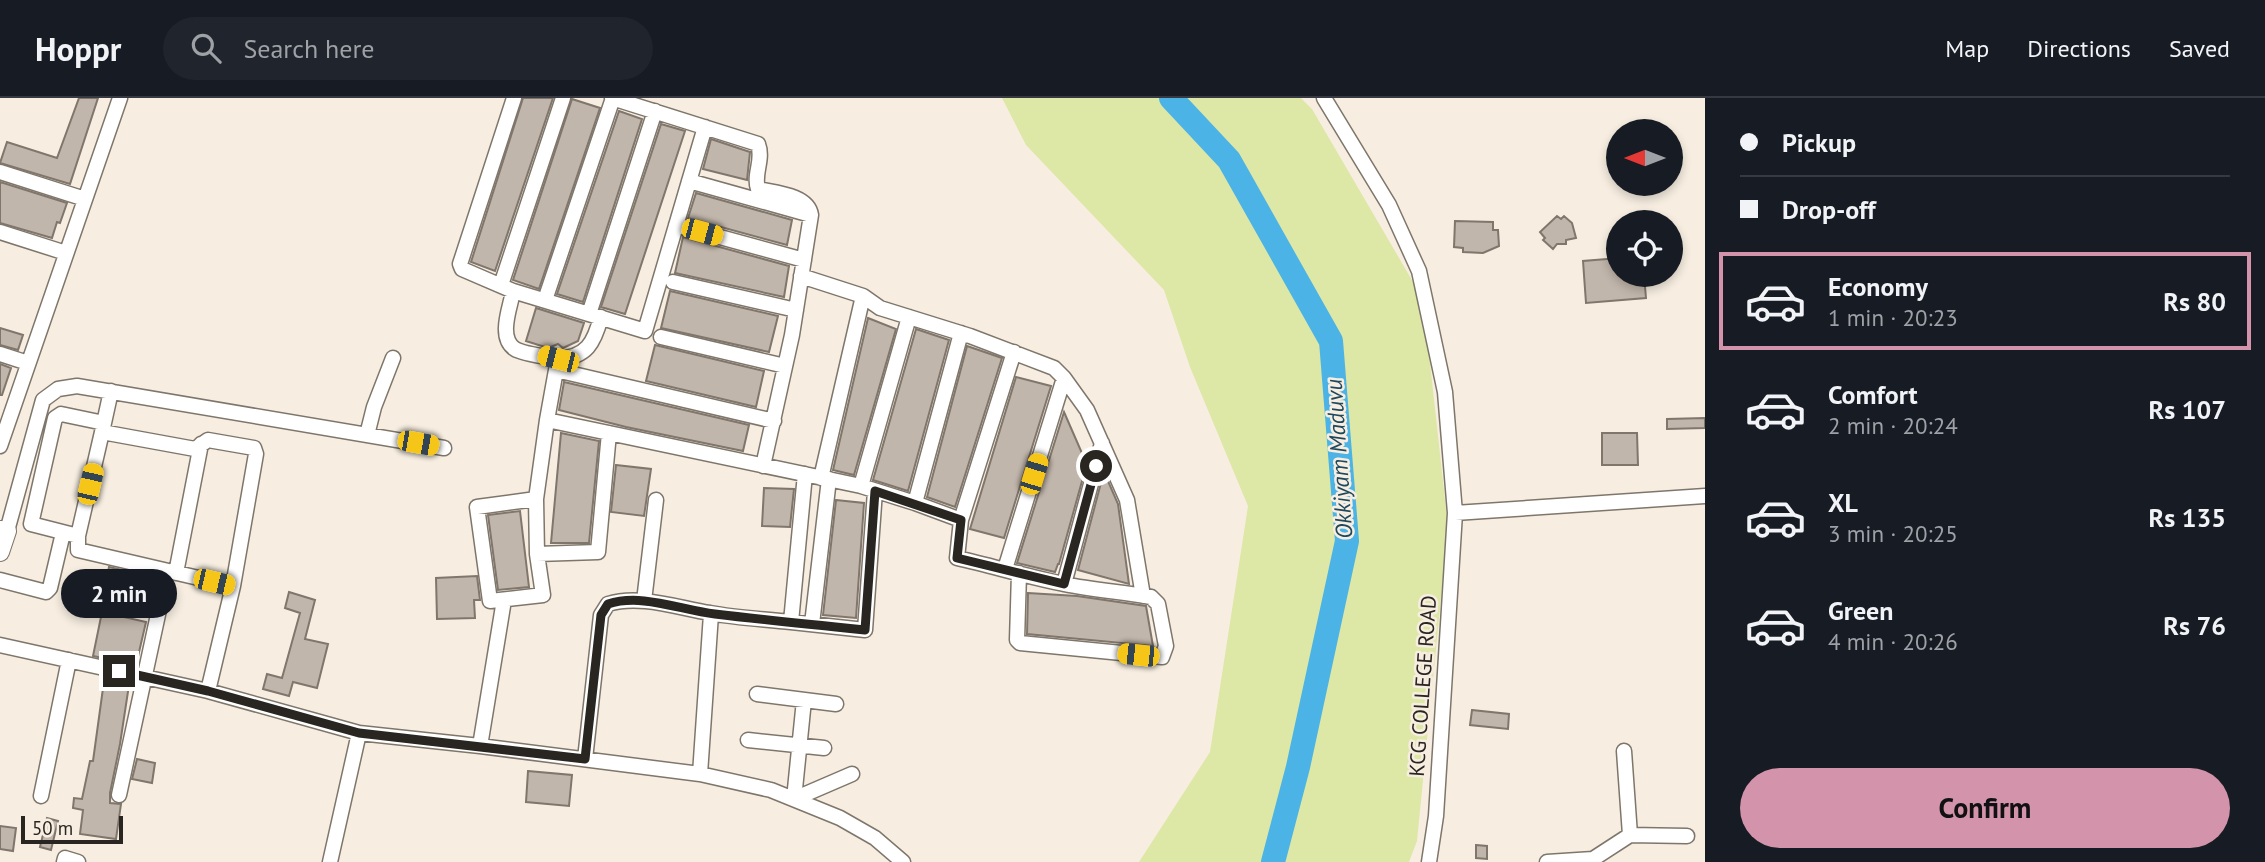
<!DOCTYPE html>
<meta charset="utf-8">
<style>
body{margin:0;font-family:"PT Sans",sans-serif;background:#20242c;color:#f1f3f6;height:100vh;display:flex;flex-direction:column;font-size:26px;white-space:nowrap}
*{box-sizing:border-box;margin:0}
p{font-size:23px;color:#9ea1a6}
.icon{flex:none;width:38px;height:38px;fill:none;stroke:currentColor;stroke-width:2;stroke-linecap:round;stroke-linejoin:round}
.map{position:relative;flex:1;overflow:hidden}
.side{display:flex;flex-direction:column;background:#171b24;width:560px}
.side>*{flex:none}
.top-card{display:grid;align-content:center;height:154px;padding:0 35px;background:#171b24}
.needle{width:46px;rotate:270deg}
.fabs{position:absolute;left:1606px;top:21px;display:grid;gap:14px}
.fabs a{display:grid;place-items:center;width:77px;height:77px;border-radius:50%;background:#171b24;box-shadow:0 4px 10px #0003;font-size:35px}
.scale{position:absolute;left:21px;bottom:18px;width:102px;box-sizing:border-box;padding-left:7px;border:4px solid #292521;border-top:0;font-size:19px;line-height:24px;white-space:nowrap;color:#292521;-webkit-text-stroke:5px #f7eee1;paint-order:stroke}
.end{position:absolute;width:32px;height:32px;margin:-16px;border:9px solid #292521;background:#fff;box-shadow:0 0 0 4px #fff}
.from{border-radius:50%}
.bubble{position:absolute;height:49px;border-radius:24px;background:#171b24;box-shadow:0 4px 10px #0003;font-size:23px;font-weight:700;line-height:49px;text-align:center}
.car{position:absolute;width:21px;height:42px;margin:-21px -10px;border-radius:9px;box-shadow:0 0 5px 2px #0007;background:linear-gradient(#f5c518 24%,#345 0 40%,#f5c518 0 76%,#345 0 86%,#f5c518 0)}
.top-card b{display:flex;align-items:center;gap:24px;height:66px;font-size:26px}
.top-card b+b{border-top:2px solid #363941}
.top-card i{width:18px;height:18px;background:#f1f3f6}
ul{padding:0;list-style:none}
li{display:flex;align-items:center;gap:21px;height:98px;margin:0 14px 10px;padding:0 21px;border:4px solid transparent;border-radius:0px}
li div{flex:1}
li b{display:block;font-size:26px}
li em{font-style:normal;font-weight:700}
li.on{border-color:#d393aa}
li>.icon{width:63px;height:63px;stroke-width:1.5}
.button{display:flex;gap:14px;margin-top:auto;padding:14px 35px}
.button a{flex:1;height:80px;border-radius:42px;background:#d393aa;color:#111;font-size:28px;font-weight:700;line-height:80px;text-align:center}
header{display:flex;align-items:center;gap:42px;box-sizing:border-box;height:98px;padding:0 35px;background:#171b24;border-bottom:2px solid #363941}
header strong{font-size:33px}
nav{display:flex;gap:38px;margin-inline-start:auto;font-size:24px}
.search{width:490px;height:63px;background:#20242c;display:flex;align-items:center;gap:18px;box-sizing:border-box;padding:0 24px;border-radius:38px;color:#9ea1a6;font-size:26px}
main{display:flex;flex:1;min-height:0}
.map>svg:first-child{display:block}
</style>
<header>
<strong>Hoppr</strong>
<div class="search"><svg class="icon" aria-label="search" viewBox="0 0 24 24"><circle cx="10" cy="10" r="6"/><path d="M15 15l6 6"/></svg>Search here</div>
<nav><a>Map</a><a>Directions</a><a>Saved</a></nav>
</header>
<main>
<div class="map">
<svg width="1705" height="764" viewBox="0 0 1705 764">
<rect width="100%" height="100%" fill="#f7eee1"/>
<path fill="#dde7a6" d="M1002,0H1301L1312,11L1423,201L1448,429L1417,743L1409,764H1139L1210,654L1248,408L1190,269L1164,192L1026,47Z"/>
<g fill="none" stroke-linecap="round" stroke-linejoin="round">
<path stroke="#4bb3e5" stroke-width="24" d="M1171,0L1229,62L1331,243L1347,443L1298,669L1273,764"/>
</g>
<path fill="#c1b6ab" stroke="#80766c" stroke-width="2" d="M79,0H98L70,86L0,65L7,44L57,60Z
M523,0H553L495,173L471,164Z
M572,1L600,10L539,191L513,182Z
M619,13L642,21L583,204L557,196Z
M661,26L685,33L625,216L601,209Z
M711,41L750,54L747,82L703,71Z
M0,84L67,105L60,125L57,124L52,140L0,125Z
M696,95L792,122L787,147L688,120Z
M1557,118L1561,121L1564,118L1572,125L1576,140L1566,142V146H1557L1553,151L1543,142L1545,140L1540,134Z
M1455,123L1493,124V132H1498L1499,148L1483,155L1463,154V150L1454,149Z
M683,139L789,168L784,199L675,175Z
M1619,160V177H1644L1646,200L1586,205L1583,163Z
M670,193L778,218L769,254L661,230Z
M536,210L584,225L578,243L563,250L558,246L548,250L526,243Z
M868,220L896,231L854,377L833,372Z
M0,230L23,237L18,252L0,247Z
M916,231L949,242L908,393L873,382Z
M655,247L764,273L756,309L646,283Z
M967,248L1002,260L955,409L927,399Z
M0,266L11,270L2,297H0Z
M1016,279L1051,288L1004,440L970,431Z
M564,284L749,327L743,353L626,329L559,312Z
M1064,314L1085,362L1081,375L1084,376L1059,466H1058L1055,474L1017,465Z
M1705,320V330L1667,331V321Z
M561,335L599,343L589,445H551Z
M1602,335H1637L1638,367H1602Z
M616,367L651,371L644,418L611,414Z
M1102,381L1108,383L1118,406L1129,486L1078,472Z
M764,390L794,391L790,429L762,428Z
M836,402L864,405L856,520L823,517Z
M520,413L529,489L498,492L488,417Z
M109,469L157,480L155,494L106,484Z
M477,478L480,502H474L475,520L437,521L436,480Z
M289,494L315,502L305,541L328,546L317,590L293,584L289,598L263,591L267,576L282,580L300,515L285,510Z
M1028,495L1077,498L1146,508L1153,548L1027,536Z
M102,514L146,524L136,567L93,558Z
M104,583L129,587L120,646L110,695V705L121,706L116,741L80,736L83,712L73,710L74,700L82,701L90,663H93Z
M1472,612L1509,616L1508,631L1470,627Z
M137,661L155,665L152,685L132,681Z
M528,673L572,677L569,708L526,704Z
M47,720L58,723L51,752L40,749Z
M0,728L16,730L13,753L0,751Z
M1476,747L1487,748V761L1476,760Z"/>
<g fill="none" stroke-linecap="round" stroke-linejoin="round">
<defs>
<path id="minor" d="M514,0L460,166L462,171L513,193L645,233L705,29
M612,0L758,46C764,62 753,76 758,91C776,95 808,97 811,117L792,237L763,368
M1324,0L1389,107L1419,173L1445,294L1455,415L1436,718L1429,764
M0,74L85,101
M689,83L811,117
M676,127L804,162
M0,134L66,155
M801,178L863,198L880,210L970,238L1054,270L1064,280L1087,312L1127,402L1143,498
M673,184L796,212
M501,187L563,0
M513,193C511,208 497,239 515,251C523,256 548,259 558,261L547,322
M545,202L613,0
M589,216L655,13
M661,239L785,268
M0,256L28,265
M558,261C587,259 594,245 601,219
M556,272L774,323
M104,325L111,293
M367,337L374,309L393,260
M0,348L120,0
M821,380L863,198
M861,388L909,219
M536,401L537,456L543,497L490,503L477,409L536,401L547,322L861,388L915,405L961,422L957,460C993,468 1028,479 1064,486C1093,492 1122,494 1151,499L1158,506L1166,548L1162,559L1020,545L1017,542L1019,475
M915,405L961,235
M1455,415L1705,398
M961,422L1014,254
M7,433L43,302L58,291L77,288L444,350
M78,438L31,426L55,320L61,316L104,325L102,334
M537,456L598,454L609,335
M1005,471L1064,280
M176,475L201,346
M0,482L46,494L50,490L63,435
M1064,486L1102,345
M644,503L656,402
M791,524L865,532L875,393
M812,526L829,381
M0,547L208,593L359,635
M208,593L233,488L256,356L254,350L208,342L195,351L102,334L78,438V452L233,488
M757,596L836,606
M804,602L794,701L852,676
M748,642L824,650
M480,648L504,502
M1624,653L1630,737
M585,661L601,517L608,506C640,496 678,510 710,515C737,520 764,521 791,524L805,376
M700,676L711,516
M119,697L159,512
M41,698L69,562
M1593,761L1630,737L1687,738
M64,764L65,760L78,764
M330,764L359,635L480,648L700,676L771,692L840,720L875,740L903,764
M1547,764L1593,761V764"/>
<path id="tertiary" d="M0,432L7,433L0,454"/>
</defs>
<use href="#minor" stroke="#7e766a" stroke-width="17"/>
<use href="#tertiary" stroke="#7e766a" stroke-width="20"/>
<use href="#minor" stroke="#fff" stroke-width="14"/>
<use href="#tertiary" stroke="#fff" stroke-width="18"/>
</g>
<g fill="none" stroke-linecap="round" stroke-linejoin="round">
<path stroke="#292521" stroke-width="9" d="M119,573L208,593L359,635L585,661L601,517L608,506C642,495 680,512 715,516C765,522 815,527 865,532L875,393L961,422L957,460L1064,486L1096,368"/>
</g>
<g text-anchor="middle" stroke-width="5" stroke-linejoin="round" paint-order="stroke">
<g font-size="21" fill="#292521" stroke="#f7eee1">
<text transform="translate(1423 588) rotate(-86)" y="7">KCG COLLEGE ROAD</text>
</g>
<g font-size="23" font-style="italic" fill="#1d485d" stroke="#f7eee1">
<text transform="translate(1339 361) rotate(-94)" y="8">Okkiyam Maduvu</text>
</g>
</g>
</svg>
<div class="fabs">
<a><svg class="needle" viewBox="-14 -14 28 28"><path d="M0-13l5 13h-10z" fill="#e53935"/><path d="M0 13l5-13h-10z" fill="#9ea1a6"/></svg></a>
<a><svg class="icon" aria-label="locate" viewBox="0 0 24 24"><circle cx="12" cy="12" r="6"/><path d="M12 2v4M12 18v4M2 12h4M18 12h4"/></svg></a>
</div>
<div class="scale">50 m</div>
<i class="end from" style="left:1096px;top:368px"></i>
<i class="end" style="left:119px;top:573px"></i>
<div class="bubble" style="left:61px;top:471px;width:116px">2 min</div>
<i class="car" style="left:702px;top:134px;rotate:105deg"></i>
<i class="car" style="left:558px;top:261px;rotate:284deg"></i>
<i class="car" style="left:418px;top:345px;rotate:100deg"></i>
<i class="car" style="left:1034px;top:376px;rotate:17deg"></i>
<i class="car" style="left:90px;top:386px;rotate:13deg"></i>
<i class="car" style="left:214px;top:484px;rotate:103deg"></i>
<i class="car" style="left:1138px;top:557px;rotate:276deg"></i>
</div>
<section class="side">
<div class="top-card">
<b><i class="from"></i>Pickup</b>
<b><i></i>Drop-off</b>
</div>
<ul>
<li class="on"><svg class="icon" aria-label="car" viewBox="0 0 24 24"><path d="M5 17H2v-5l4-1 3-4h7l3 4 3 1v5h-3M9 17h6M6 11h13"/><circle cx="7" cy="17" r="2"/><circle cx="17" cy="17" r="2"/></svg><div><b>Economy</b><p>1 min · 20:23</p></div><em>Rs 80</em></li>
<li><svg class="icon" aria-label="car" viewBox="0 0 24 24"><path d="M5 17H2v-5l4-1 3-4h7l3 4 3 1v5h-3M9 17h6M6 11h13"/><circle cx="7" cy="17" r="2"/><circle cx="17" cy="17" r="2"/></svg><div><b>Comfort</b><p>2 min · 20:24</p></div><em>Rs 107</em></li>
<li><svg class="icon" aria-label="car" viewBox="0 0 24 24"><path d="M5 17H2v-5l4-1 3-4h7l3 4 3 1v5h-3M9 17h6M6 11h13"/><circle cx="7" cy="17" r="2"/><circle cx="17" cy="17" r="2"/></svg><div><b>XL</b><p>3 min · 20:25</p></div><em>Rs 135</em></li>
<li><svg class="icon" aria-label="car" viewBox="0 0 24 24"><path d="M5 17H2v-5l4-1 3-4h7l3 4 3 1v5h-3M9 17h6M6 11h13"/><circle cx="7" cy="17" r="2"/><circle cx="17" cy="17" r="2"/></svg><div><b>Green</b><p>4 min · 20:26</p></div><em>Rs 76</em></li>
</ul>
<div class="button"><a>Confirm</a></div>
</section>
</main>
